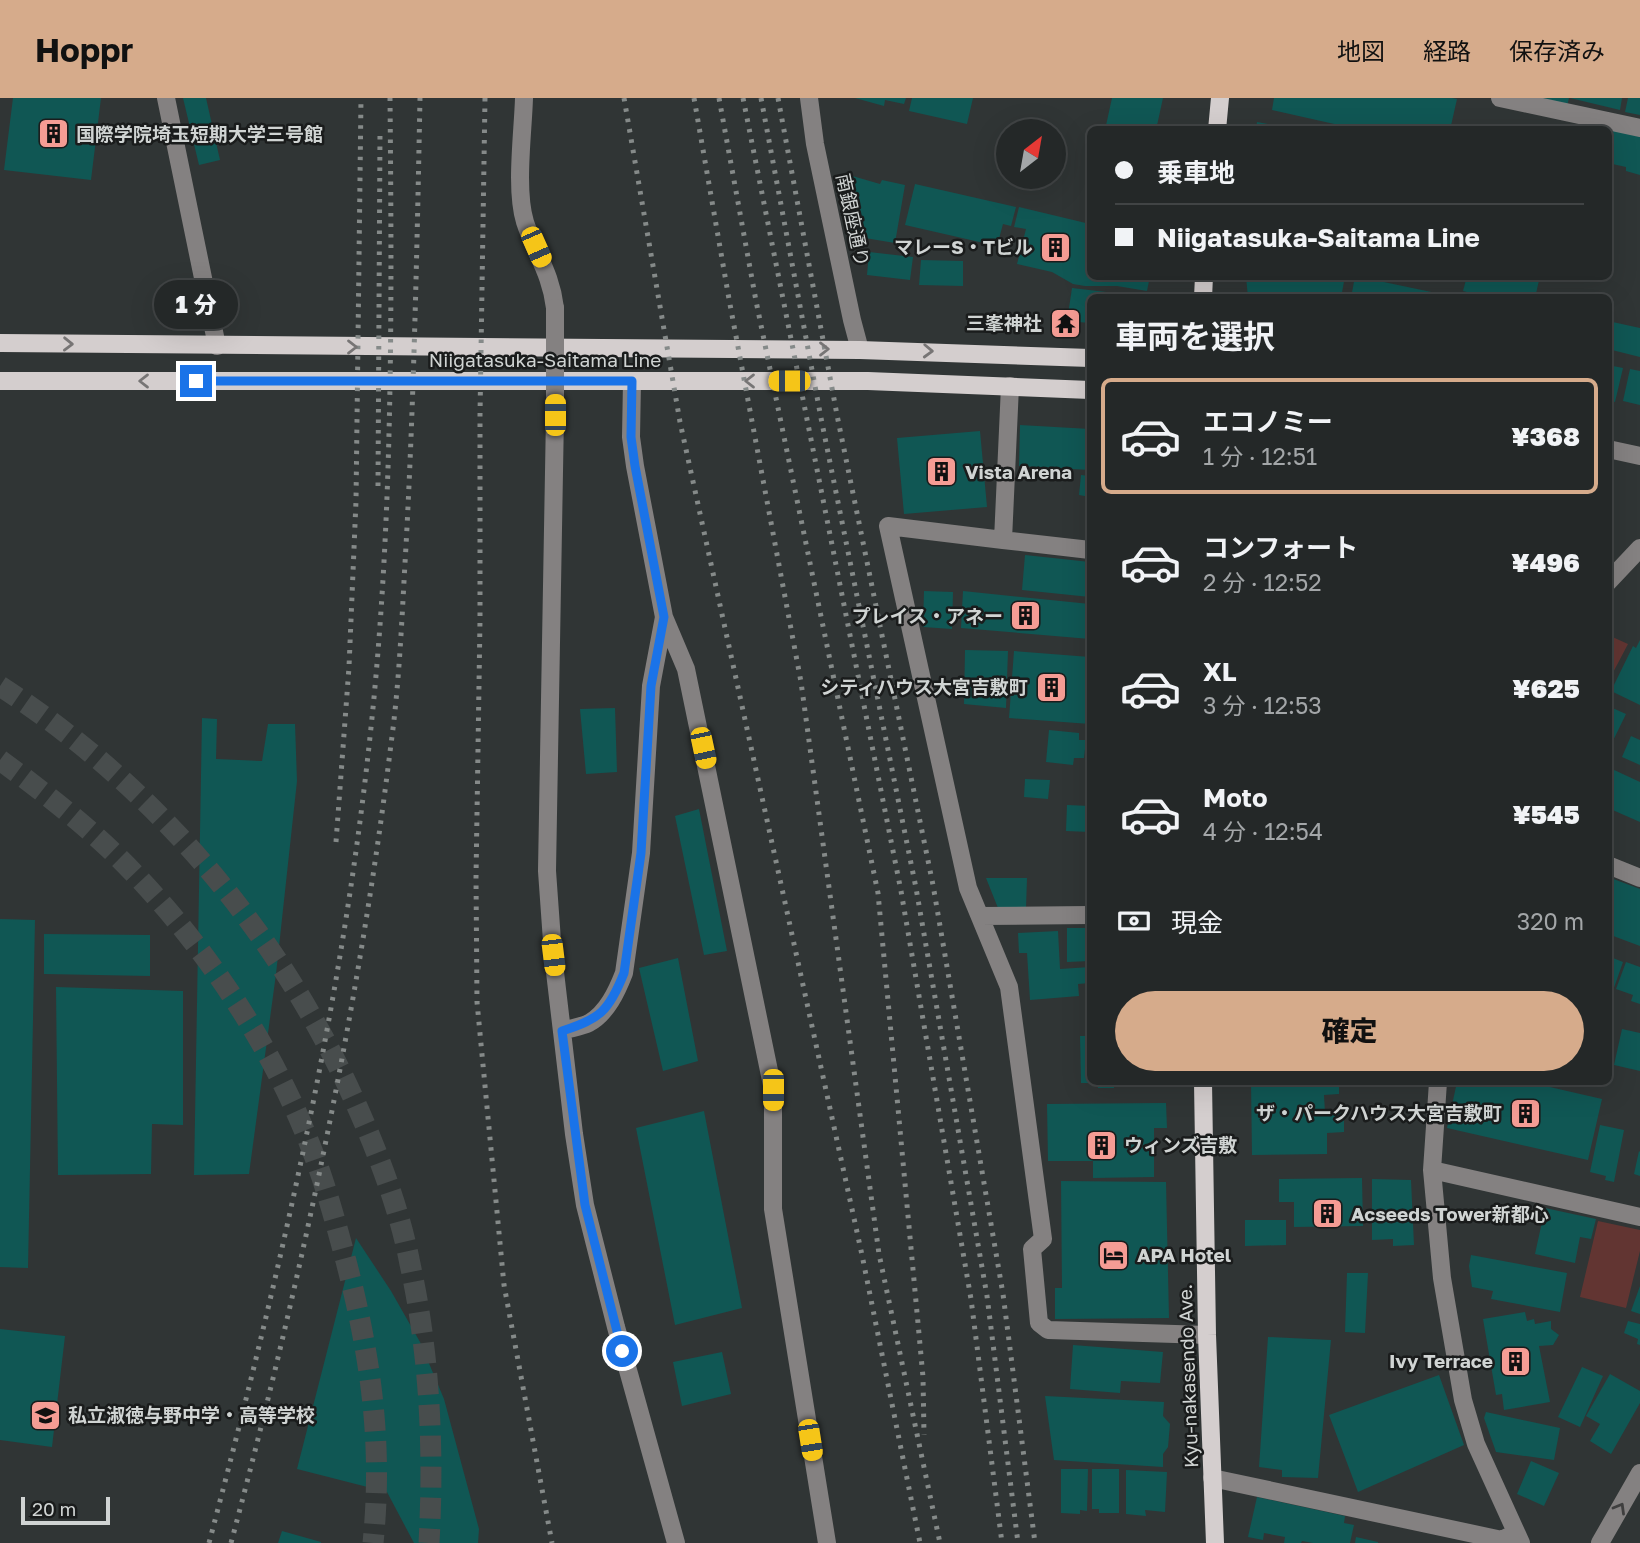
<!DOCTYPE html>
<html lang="ja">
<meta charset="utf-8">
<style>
body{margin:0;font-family:"Golos Text","Noto Sans JP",sans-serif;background:#2c3030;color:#f1f3f6;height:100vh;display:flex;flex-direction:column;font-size:26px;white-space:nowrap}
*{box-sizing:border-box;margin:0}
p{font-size:23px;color:#a3a6a8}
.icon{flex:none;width:38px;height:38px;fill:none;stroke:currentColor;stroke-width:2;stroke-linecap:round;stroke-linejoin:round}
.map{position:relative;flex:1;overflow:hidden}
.panel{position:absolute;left:1087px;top:196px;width:525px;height:791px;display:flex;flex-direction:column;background:#242828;border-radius:10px;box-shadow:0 7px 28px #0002,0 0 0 2px #414445}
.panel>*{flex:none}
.top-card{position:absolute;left:1087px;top:28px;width:525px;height:154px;border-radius:10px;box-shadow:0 7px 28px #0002,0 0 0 2px #414445;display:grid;align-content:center;height:154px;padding:0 28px;background:#242828}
.needle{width:46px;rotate:31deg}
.fabs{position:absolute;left:996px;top:21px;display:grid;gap:14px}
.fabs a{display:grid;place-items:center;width:70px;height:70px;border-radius:50%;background:#242828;box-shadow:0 7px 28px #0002,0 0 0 2px #414445;font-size:35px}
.scale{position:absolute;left:21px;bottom:18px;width:89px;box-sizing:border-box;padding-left:7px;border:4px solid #d0d4d3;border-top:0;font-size:19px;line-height:24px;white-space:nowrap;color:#d0d4d3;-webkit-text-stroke:5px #1a1c1c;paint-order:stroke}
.end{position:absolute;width:32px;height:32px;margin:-16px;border:9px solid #1a73e8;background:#fff;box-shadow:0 0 0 4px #fff}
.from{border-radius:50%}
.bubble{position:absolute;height:49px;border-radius:24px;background:#242828;box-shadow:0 7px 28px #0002,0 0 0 2px #414445;font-size:23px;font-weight:800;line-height:49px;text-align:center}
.car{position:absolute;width:21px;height:42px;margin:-21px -10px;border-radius:9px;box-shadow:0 0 5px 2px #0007;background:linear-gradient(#f5c518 24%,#345 0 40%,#f5c518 0 76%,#345 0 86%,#f5c518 0)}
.top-card b{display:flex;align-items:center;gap:24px;height:66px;font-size:26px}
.top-card b+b{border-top:2px solid #414445}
.top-card i{width:18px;height:18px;background:#f1f3f6}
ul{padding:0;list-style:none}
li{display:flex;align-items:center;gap:21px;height:116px;margin:0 14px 10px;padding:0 14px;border:4px solid transparent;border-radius:10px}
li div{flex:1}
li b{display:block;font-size:26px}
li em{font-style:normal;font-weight:800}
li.on{border-color:#d6ab8b}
li>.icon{width:63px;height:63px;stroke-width:1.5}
h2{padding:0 28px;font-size:32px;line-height:84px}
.pay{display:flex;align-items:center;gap:18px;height:77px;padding:0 28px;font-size:26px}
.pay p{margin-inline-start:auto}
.action{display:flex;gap:14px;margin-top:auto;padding:14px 28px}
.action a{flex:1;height:80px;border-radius:42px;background:#d6ab8b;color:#111;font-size:28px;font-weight:800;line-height:80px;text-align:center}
header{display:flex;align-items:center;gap:42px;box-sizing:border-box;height:98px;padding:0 35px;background:#d6ab8b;color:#111}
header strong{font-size:33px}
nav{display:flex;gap:38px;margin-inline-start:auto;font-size:24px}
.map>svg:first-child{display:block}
</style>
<header>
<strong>Hoppr</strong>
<nav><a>地図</a><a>経路</a><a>保存済み</a></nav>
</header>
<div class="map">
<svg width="1640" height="1445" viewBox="0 0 1640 1445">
<rect width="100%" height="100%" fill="#303535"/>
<path fill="#623532" d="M1608,537L1628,546L1608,584Z
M1598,1123L1640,1132V1153L1626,1210L1580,1199Z"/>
<path fill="#105754" d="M13,0H101L91,82L4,72Z
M183,0H206L220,62L199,67Z
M855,0H906L904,6L885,2L884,8Z
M912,0H973L967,26L909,13Z
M1112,0H1163L1156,32H1105Z
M1274,0H1452L1457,1L1450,32H1361L1272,12Z
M1538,0H1569L1567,8Z
M1570,0H1622L1620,12Z
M1628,0H1640V17L1625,14Z
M1257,24L1289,30V32H1256Z
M1602,28L1640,37V77L1626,73V69L1608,65V32H1601Z
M849,77L880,86L882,82L905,87L895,145L853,138L851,124L858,96L846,93Z
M915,86L1016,109L1011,128L1003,126L997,148L905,127Z
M1019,109L1090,126V178H1150L1147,193L1117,188H1085L1073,186L1052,174L1017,166L1026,131L1014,129Z
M869,154L913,159L910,182L867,177Z
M921,162L963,163V188L919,187Z
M1246,178H1345L1341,200H1248Z
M1355,178L1441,196L1440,200H1351Z
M1467,178H1540L1535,200H1490L1463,193Z
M1072,190L1141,198V200H1090V225L1067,223Z
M1608,223L1640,230V259L1608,251Z
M1608,267L1623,270L1615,304L1608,302Z
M1630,271L1640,273V307L1623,303Z
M1020,327L1090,331V372L1019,368Z
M980,333L987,409L904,416L897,340Z
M1081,377L1090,378V399L1079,397Z
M1025,457L1090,464V499L1022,492Z
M924,493L953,494L952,531L923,529Z
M963,493L1090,506V541L961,530Z
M1640,542V607L1611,593L1633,548L1636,550Z
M965,552L1008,553L1006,610L964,606Z
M1014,553L1090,559V626L1009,620Z
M1608,608L1626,616L1608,653Z
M615,610L617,674L586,676L580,611Z
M202,620L217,621L216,661L262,663L268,626H295L297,683L276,876L249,1076L194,1077Z
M1049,632L1079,635V642H1086L1084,660H1074L1073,667L1046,664Z
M1631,638L1640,642V667L1622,659Z
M1612,671L1640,684V724L1608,710V680Z
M1025,681L1050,682L1048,701L1024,699Z
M1067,707L1090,708V734L1066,733Z
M699,711L727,853L704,857L675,718Z
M1608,779L1640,791V848L1608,836Z
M986,780H1027L1026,810H998Z
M0,821L35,822L28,1170L0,1169Z
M1067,830H1090V863L1067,864Z
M1058,833L1060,871L1090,869V885L1078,886L1079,898L1030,902L1027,855H1019L1018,835Z
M44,836L150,837V878L44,876Z
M1608,858L1623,864L1609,904H1608Z
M678,860L698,963L663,973L639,870Z
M1626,864L1640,869V906L1631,903L1633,897L1616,891Z
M56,889L183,893V1027L152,1026L151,1076L58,1077Z
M1622,931L1640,935V973L1614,967Z
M1080,938H1090V985H1081Z
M1098,984H1114V990H1098Z
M1251,984H1339V996L1324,997L1325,1015H1344V1034L1327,1035V1056L1252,1057Z
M1457,984H1528L1602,1001L1588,1062L1447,1030Z
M1166,1005L1167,1030H1154V1079L1093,1080V1063H1048L1047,1006Z
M704,1013L742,1210L675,1227L636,1030Z
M1600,1027L1624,1032L1614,1084L1605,1082L1606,1078L1590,1074Z
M1639,1053L1640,1054V1078L1634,1076Z
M1362,1080L1363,1128L1294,1129V1104H1279V1081Z
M1372,1081L1411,1082L1414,1147L1393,1148V1141L1372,1142Z
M1061,1083L1166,1084L1169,1220L1055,1221V1190H1062Z
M1545,1110L1596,1121L1591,1141L1580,1139L1575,1165L1535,1156Z
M1245,1122H1286V1147L1245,1148Z
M356,1140L391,1193L420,1244L444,1301L479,1431L478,1445H414L387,1394L297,1371Z
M1471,1157L1567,1175L1560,1214L1491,1201L1493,1193L1472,1189L1469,1168Z
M1347,1175H1368L1365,1235L1345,1234Z
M1640,1188V1216L1631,1213Z
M1525,1214L1527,1223L1534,1221L1535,1226L1551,1223V1231L1559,1237L1553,1247L1539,1248L1550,1304L1504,1312L1502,1296L1496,1297L1483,1221Z
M1628,1223L1640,1226V1247L1637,1246L1638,1241L1624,1235Z
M0,1231L65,1238L52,1349L0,1342Z
M1268,1239L1331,1242L1318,1380L1282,1379V1372L1259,1369Z
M1073,1247L1163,1254L1160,1285L1121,1283L1120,1295L1070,1291Z
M722,1254L731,1296L682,1308L673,1264Z
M1582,1269L1603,1278L1580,1329L1558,1319Z
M1610,1276L1640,1293V1305L1611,1356L1590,1343L1600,1326L1586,1318Z
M1439,1277L1464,1347L1358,1394L1329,1317Z
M1045,1298L1164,1304L1163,1318L1170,1326L1168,1349L1163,1356V1369L1054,1362Z
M1486,1314L1560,1330L1554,1362L1496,1354L1484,1320Z
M1531,1363L1559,1375L1544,1408L1517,1396Z
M1061,1371H1088L1087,1413L1080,1412V1416L1061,1415Z
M1092,1371H1119V1415H1099V1411H1092Z
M1126,1372L1167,1374L1165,1414L1145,1412L1146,1418L1126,1416Z
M1257,1399L1345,1418L1344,1425L1354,1427L1350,1445H1313L1302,1443L1301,1445H1284L1285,1439L1264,1435L1263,1442L1248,1439Z
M282,1433L321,1444V1445H278Z
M1356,1439L1378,1444V1445H1355Z"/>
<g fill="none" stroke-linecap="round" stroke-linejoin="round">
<path stroke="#484d4d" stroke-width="21" stroke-dasharray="21 10" stroke-linecap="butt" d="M0,588C160,692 284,840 360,1015C381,1063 400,1114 410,1166C430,1257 434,1352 429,1445
M0,662C41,692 81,723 118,759C200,840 271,944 312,1052C326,1088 336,1126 346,1163C371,1259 383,1346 373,1445"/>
<path stroke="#848181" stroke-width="18" d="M166,0L217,248
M524,0C523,35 515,91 525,124C535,155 551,175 555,210
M809,0L815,46L852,222L860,252
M1500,0L1640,30
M1010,288L1003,442L888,428L968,790L1009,889L1043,1141L1032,1151L1039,1225L1048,1232L1207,1237
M555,317L547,773L553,857L574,1036L585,1107L616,1229L676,1445
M1608,351L1640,358
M1003,442L1090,452
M1608,484L1640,450
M664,519L686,571L773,992V1111L827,1445
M1608,767L1640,780
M980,818L1090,817
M562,933C570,930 581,929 589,925C607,915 617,893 624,875L641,755L651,588L664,519L635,368L631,339L632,283
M1438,984L1432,1072L1442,1180L1463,1302L1476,1346L1521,1445
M1432,1072L1640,1119
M1212,1380L1502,1442L1515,1435
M1600,1445L1640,1375"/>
<path stroke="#d4cece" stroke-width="18" d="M1217,32L1220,0
M1203,200L1204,178
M0,245L860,252L1090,260
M0,283H868L1090,292
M1203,984L1207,1237L1215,1445"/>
<path stroke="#858a89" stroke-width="5" stroke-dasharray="3.5 7" stroke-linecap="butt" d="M485,0L480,317V522L476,780L477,904L504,1187L552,1445
M624,0L680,324L862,1157L920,1445
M694,0L729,201L801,584L879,1156L940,1445
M719,0L756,203L878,795L923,1279L924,1337
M743,0L901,793L971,1201L1002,1445
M761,0L821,320L916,790L987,1198L1018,1445
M778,0L837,317L933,787L1003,1196L1035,1445
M378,388L380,35
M336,744L349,569L356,403L361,0
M209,1445C279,1180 341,912 370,639C393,426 392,213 390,0
M231,1445C301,1183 358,915 391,646C400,580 402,514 406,448C414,299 417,150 420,0"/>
<path stroke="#848181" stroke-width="18" d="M555,317V210"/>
</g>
<defs><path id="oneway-chevron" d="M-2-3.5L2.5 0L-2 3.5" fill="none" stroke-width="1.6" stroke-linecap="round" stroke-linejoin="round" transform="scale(1.75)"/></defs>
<g stroke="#777575">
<use href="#oneway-chevron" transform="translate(68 246) rotate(1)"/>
<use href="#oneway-chevron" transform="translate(352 249)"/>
<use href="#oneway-chevron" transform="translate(824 251)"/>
<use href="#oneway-chevron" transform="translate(928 253) rotate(2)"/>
<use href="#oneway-chevron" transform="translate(144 283) rotate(-180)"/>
<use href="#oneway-chevron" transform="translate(750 283) rotate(180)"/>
</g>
<use stroke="#3f3f3f" href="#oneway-chevron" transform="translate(1620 1410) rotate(-60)"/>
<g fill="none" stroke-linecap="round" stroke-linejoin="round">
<path stroke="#1a73e8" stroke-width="9" d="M196,283H632L631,339L635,368L664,519L651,588L641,755L624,875C609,913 600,921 562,933L585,1107L622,1253"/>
</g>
<defs>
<symbol id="building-square" viewBox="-11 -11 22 22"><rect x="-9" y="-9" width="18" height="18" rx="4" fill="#f59c94" stroke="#1a1c1c"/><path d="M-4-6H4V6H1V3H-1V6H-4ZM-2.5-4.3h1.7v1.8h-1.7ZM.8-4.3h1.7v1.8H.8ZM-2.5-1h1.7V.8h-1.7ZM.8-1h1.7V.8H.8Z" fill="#111"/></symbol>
<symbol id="temple-square" viewBox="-11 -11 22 22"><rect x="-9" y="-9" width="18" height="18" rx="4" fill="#f59c94" stroke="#1a1c1c"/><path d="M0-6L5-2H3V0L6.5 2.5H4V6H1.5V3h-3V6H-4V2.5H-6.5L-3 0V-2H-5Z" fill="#111"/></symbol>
<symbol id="hotel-square" viewBox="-11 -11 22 22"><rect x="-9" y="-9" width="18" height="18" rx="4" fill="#f59c94" stroke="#1a1c1c"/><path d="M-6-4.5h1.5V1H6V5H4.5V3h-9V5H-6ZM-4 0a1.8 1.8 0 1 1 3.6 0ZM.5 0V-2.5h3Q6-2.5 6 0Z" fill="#111"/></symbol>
<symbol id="school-square" viewBox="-11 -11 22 22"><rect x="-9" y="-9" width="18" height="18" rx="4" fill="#f59c94" stroke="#1a1c1c"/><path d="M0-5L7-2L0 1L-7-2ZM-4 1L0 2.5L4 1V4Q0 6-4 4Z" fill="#111"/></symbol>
</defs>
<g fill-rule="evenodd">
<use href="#building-square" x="36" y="18" width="35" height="35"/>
<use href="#building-square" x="1038" y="132" width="35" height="35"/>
<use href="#temple-square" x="1048" y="208" width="35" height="35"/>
<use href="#building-square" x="924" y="356" width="35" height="35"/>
<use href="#building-square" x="1008" y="500" width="35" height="35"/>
<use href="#building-square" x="1034" y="572" width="35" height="35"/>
<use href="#building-square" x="1508" y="998" width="35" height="35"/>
<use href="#building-square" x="1084" y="1030" width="35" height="35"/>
<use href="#building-square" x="1310" y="1098" width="35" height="35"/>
<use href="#hotel-square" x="1096" y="1140" width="35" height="35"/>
<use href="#building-square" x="1498" y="1246" width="35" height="35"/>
<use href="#school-square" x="28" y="1300" width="35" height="35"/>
</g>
<g text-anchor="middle" stroke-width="5" stroke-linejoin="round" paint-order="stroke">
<g font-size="19" font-weight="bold" fill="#d0d4d3" stroke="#1a1c1c" text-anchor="start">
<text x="76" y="43">国際学院埼玉短期大学三号館</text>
<text x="1033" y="156" text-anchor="end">マレーS・Tビル</text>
<text x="1042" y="232" text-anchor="end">三峯神社</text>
<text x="965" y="381">Vista Arena</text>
<text x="1003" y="525" text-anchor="end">プレイス・アネー</text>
<text x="1028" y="596" text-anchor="end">シティハウス大宮吉敷町</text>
<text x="1502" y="1022" text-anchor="end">ザ・パークハウス大宮吉敷町</text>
<text x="1124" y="1054">ウィンズ吉敷</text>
<text x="1351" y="1123">Acseeds Tower新都心</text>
<text x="1137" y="1164">APA Hotel</text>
<text x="1493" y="1270" text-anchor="end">Ivy Terrace</text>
<text x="68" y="1324">私立淑徳与野中学・高等学校</text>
</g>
<g font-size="19" fill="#d0d4d3" stroke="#1a1c1c">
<text transform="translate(853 122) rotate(78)" y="7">南銀座通り</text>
<text x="545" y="269">Niigatasuka-Saitama Line</text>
<text transform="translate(1188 1278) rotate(-92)" y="7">Kyu-nakasendo Ave.</text>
</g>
</g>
</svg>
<div class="fabs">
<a><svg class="needle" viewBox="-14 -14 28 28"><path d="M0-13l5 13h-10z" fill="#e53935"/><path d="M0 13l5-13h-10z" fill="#a3a6a8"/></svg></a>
</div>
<div class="scale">20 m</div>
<i class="end from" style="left:622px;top:1253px"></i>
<i class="end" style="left:196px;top:283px"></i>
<div class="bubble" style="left:154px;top:182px;width:84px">1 分</div>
<i class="car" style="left:536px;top:149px;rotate:156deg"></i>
<i class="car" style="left:789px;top:283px;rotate:270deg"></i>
<i class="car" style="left:555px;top:317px;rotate:0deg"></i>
<i class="car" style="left:703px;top:650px;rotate:168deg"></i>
<i class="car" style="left:553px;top:857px;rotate:173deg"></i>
<i class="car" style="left:773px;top:992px;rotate:180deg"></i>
<i class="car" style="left:810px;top:1342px;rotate:171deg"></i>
<div class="top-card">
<b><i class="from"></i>乗車地</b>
<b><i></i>Niigatasuka-Saitama Line</b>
</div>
<section class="panel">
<h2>車両を選択</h2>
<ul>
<li class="on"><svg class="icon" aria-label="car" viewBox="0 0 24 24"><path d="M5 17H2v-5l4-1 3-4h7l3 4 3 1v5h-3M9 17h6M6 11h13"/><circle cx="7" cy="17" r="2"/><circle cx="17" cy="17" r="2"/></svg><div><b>エコノミー</b><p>1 分 · 12:51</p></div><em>¥368</em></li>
<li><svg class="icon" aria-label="car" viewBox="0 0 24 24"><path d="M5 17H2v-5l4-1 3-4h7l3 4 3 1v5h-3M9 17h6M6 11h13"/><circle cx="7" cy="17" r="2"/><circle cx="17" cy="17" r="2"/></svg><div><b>コンフォート</b><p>2 分 · 12:52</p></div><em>¥496</em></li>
<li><svg class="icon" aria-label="car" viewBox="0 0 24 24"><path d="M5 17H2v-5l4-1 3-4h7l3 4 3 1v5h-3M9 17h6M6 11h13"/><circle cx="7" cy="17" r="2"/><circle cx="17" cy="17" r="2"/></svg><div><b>XL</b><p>3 分 · 12:53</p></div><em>¥625</em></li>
<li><svg class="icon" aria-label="car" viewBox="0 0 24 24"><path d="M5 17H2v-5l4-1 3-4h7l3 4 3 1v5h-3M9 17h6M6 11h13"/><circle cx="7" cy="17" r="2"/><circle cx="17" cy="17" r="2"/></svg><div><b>Moto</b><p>4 分 · 12:54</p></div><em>¥545</em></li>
</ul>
<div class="pay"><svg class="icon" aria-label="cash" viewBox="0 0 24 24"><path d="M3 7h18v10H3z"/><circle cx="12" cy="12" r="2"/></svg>現金<p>320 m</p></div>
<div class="action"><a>確定</a></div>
</section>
</div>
